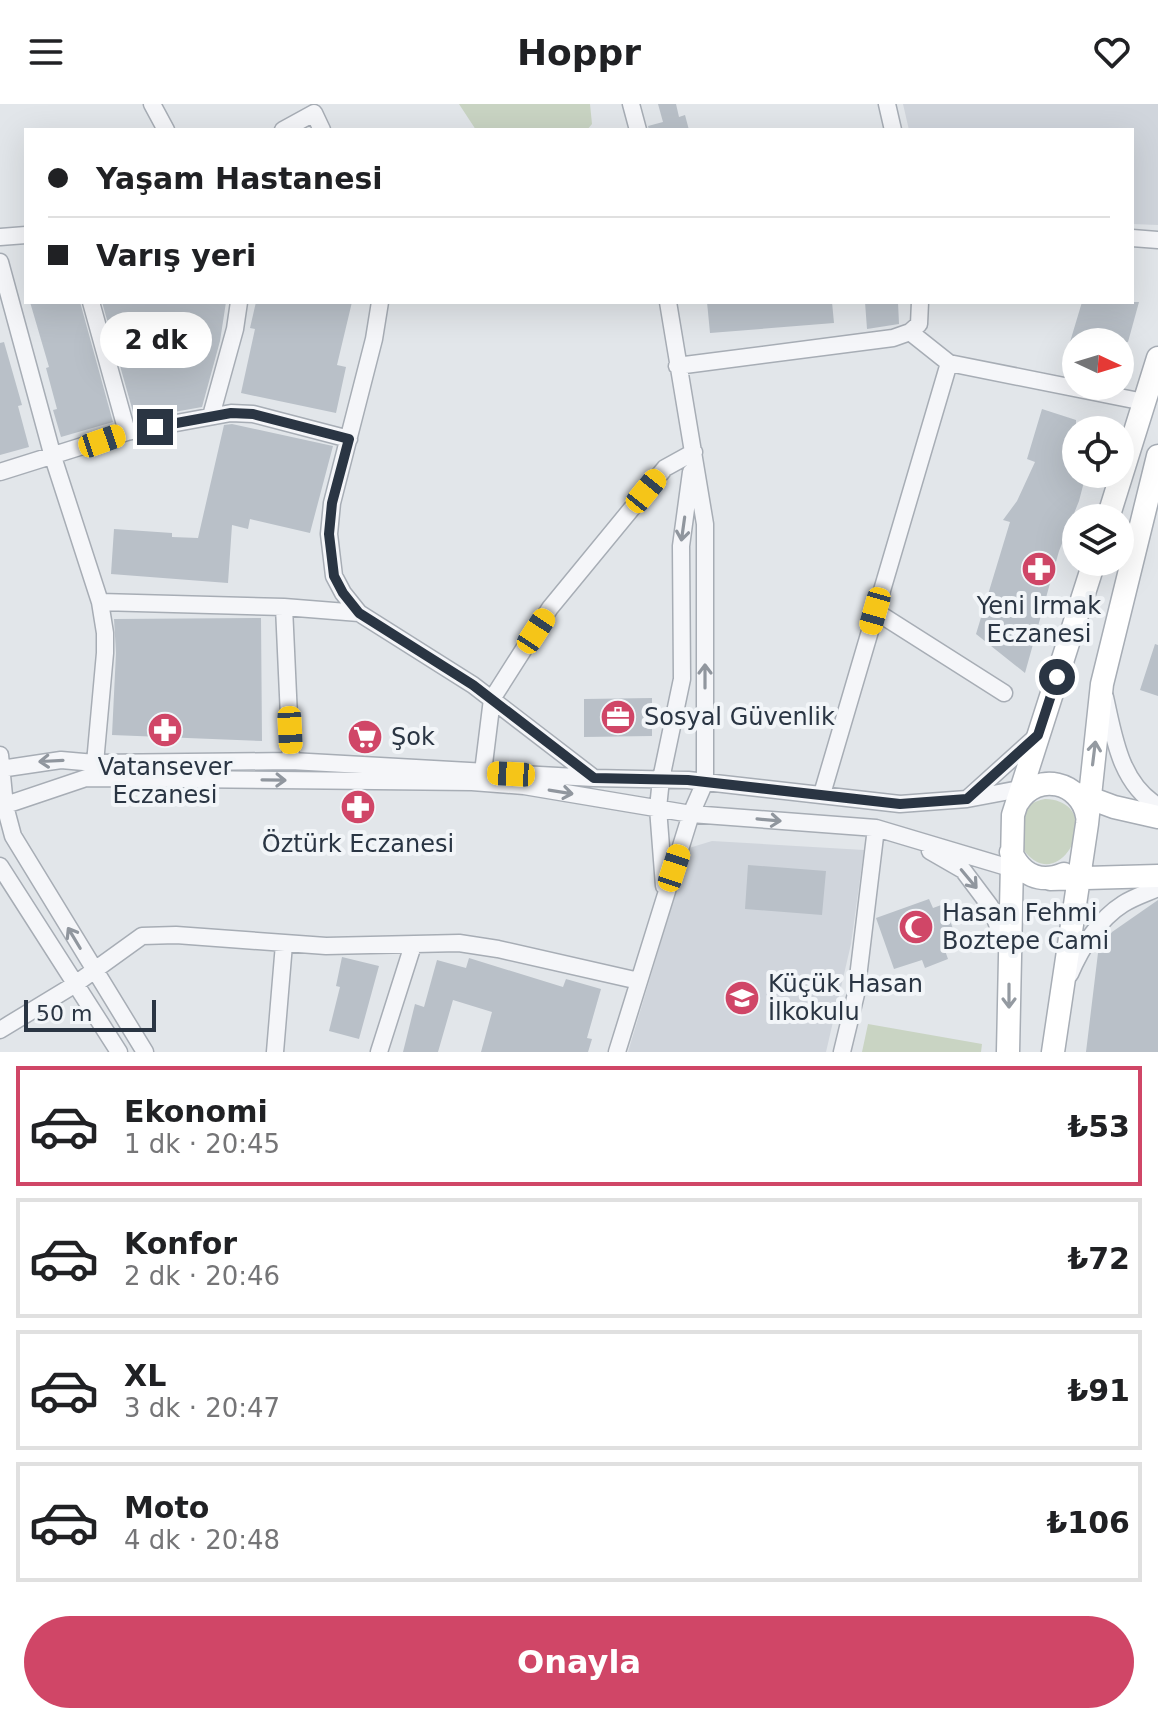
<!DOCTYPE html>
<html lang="tr">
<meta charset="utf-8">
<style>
body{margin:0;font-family:"DejaVu Sans",sans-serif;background:#f6f6f6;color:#202124;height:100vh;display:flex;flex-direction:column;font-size:30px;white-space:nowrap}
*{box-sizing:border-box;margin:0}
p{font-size:26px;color:#757577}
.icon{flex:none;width:44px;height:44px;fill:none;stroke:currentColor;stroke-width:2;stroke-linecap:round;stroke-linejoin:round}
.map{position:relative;height:948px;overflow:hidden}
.drawer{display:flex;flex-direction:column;background:#fff;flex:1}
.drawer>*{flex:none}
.guide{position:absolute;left:24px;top:24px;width:1110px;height:176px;border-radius:0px;box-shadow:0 8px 32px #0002;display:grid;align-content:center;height:176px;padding:0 24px;background:#fff}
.needle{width:52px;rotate:94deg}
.fabs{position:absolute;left:1062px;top:224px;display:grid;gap:16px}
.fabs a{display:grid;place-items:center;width:72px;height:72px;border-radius:50%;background:#fff;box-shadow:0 8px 32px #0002;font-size:40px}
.scale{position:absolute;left:24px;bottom:20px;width:132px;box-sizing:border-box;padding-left:8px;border:4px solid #2a3543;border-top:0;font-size:22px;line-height:28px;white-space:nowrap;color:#2a3543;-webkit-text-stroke:6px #f2f5f8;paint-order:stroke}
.end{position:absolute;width:36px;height:36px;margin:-18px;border:10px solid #2a3543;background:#fff;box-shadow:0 0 0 4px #fff}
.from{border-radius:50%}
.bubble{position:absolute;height:56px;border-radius:28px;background:#fff;box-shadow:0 8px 32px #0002;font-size:26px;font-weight:600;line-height:56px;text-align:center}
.car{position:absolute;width:24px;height:48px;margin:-24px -12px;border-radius:10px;box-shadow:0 0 6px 2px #0007;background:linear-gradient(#f5c518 24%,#345 0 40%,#f5c518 0 76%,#345 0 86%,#f5c518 0)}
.guide b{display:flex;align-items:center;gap:28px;height:76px;font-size:30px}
.guide b+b{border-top:2px solid #e0e0e0}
.guide i{width:20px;height:20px;background:#202124}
ul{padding:14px 0 0;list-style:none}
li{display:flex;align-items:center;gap:24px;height:120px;margin:0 16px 12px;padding:0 8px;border:4px solid #e0e0e0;border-radius:0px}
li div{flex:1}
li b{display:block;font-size:30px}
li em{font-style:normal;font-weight:600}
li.current{border-color:#d04667}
li>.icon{width:72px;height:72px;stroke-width:1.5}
.cta{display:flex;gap:16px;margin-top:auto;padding:16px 24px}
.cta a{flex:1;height:92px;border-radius:48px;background:#d04667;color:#fff;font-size:32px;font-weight:600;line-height:92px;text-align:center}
header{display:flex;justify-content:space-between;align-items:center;height:104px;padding:0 24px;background:#fff;font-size:36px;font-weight:600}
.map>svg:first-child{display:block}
</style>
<header><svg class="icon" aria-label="menu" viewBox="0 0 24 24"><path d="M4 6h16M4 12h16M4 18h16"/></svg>Hoppr<svg class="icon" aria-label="heart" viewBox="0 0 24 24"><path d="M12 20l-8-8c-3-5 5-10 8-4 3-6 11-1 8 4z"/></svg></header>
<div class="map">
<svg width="1158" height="948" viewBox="0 0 1158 948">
<rect width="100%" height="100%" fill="#e2e6ea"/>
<path fill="#d0d5dc" d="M903,0H1158V121L1132,120V26H909Z
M712,737L864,746L851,840L826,948H628L689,744Z"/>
<path fill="#c9d4c3" d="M459,0H590L592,20L587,26H476Z
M1045,695C1108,697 1063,792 1026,749C1019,740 1020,710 1029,702C1033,698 1039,696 1045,695Z
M868,920L982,940L981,948H862Z"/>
<path fill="#b9c0c8" d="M658,0H676L679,13L685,11L689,26H649L648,22L663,18Z
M30,198H80L113,318L61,333L53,306L57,305L46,264L49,263Z
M102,198H226L220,237L202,303L135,315Z
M256,198H352L337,261L346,263L336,309L241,289L255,225L250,224Z
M707,198H832L834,219L710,229Z
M865,198H898L899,220L867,225Z
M1082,198H1139L1128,238H1070Z
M4,238L22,301L18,302L29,343L0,351V239Z
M1042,305L1076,316V370H1086L1079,397L1059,447L1025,569L976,530L1010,418L1003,416L1017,397L1035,358L1027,355Z
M232,320L333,342L310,429L250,415L248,425L232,421L228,479L111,470L114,425L172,429V433L198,434L224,321Z
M261,514L262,637L112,631L116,549L114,515Z
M1155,540L1158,541V592L1140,586Z
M652,594V632L584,633V595Z
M748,761L826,767L822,811L745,805Z
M929,795L933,804L944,800L956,833L942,838L948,855L925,864L922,856L894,865L876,814Z
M1158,796V948H1086L1098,849L1112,828Z
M342,853L379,862L359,935L329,927L340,883L336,882Z
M469,854L563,883L566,875L601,885L587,934L592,935L588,948H481L492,908L453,896L438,948H403L415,900L424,903L437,856L466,864Z"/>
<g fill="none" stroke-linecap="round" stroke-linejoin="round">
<defs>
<path id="street" d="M152,0L166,26
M631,0L638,26
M887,0L893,26
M283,26L314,9L322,26
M0,133L26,131
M1132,134L1158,136
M0,158L53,353L100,498L105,529V549L95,659
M91,198L127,328
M380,198L374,235L332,399L329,430L334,472L343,489L359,509L473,581L594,674
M910,228L949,259L1144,298
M677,262L893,234L910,228L919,220L920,198
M211,312L235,225L239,198
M0,368L127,328L231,309L253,310L349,335
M100,498L284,503L359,509
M284,503L291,657
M875,507L1004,589
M1105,593C1114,633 1120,679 1158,702
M0,651L5,702L13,732L145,948
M0,665L61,656L95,659L291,657L594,674L688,676L900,700L967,695L1030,683
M483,668L492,595L550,504L665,364L694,348
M822,690L949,259
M967,695L1038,631
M0,703L86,674L472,678L524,682L691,710L876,724L1020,767
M930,747L963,766L990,802L1007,845
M0,762L119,948
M664,782L658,704L661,675L682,575L681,442L691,368
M1070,870C1081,844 1099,815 1123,800C1134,793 1147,789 1158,784
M0,926L74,881L142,832L176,831L326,842L459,839L498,845L639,877
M275,948L284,840
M379,948L413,841
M617,948L691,710L705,678V420L668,198
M842,948L856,890L876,724"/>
<path id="secondary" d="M1108,414L1158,254
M1079,690L1114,703L1158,713
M1018,698C1037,667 1081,678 1087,712
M1011,748C1021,771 1040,780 1064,770
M1050,775L1158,772
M1008,948L1013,711L1094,458
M1053,948L1087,720L1102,580L1158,352"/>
</defs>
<use href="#street" stroke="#a7adb5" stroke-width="19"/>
<use href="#secondary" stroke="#a7adb5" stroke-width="25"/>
<use href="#street" stroke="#f5f6f9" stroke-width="16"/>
<use href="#secondary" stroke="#fff" stroke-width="22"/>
</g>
<defs><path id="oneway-shaft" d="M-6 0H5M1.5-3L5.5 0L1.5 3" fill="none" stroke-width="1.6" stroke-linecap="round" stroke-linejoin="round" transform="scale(2)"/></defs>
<g stroke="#90969e">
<use href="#oneway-shaft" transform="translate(683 425) rotate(98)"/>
<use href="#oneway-shaft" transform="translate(705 572) rotate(-90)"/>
<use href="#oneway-shaft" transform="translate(51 657) rotate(177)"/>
<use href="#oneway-shaft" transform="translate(274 676) rotate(1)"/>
<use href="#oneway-shaft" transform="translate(561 688) rotate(9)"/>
<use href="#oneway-shaft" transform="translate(769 716) rotate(5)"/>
<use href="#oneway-shaft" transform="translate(969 775) rotate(50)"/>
<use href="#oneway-shaft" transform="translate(74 834) rotate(-121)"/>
</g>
<g stroke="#949aa1">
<use href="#oneway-shaft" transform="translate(1094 649) rotate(-83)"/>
<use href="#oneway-shaft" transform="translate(1009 892) rotate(90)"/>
</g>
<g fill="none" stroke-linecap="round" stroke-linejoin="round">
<path stroke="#2a3543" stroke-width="10" d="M155,323L231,309L253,310L349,335L332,399L329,430L334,472L343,489L359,509L473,581L594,674L688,676L900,700L967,695L1038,631L1057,573"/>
</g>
<defs>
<symbol id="pharmacy-disc" viewBox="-11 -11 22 22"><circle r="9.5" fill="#d04667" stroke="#f2f5f8"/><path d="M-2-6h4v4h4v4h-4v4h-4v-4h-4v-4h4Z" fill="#fff"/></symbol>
<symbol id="office-disc" viewBox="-11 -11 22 22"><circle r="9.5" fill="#d04667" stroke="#f2f5f8"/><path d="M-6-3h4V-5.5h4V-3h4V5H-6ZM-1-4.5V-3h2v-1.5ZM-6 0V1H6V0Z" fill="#fff"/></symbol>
<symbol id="supermarket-disc" viewBox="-11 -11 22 22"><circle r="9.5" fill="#d04667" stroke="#f2f5f8"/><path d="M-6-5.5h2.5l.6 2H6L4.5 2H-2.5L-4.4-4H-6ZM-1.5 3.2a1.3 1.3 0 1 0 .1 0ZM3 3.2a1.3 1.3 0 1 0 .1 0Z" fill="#fff"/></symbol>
<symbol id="mosque-disc" viewBox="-11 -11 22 22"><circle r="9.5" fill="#d04667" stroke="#f2f5f8"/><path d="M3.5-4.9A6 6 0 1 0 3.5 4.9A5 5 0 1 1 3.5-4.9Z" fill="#fff"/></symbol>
<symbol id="school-disc" viewBox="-11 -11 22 22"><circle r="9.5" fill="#d04667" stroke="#f2f5f8"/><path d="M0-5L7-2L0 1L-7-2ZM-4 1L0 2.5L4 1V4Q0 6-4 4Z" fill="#fff"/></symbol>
</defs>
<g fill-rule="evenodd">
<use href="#pharmacy-disc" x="1019" y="445" width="40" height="40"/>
<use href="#office-disc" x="598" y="593" width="40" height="40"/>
<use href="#pharmacy-disc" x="145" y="606" width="40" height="40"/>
<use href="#supermarket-disc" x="345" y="613" width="40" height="40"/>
<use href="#pharmacy-disc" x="338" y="683" width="40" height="40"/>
<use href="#mosque-disc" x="896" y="803" width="40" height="40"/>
<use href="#school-disc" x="722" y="874" width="40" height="40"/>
</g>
<g text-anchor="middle" stroke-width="8" stroke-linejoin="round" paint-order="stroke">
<g font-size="24" fill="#2a3543" stroke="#f2f5f8" text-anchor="start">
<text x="1039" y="510" text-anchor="middle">Yeni Irmak<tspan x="1039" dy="28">Eczanesi</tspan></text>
<text x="644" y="621">Sosyal Güvenlik</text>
<text x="391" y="641">Şok</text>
<text x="165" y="671" text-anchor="middle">Vatansever<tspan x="165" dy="28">Eczanesi</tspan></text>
<text x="358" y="748" text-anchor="middle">Öztürk Eczanesi</text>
<text x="942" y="817">Hasan Fehmi<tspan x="942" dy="28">Boztepe Cami</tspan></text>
<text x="768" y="888">Küçük Hasan<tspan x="768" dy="28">İlkokulu</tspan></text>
</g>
</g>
</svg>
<div class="fabs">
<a><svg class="needle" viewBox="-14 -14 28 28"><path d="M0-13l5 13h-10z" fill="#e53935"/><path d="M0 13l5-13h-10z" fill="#757577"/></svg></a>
<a><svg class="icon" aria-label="locate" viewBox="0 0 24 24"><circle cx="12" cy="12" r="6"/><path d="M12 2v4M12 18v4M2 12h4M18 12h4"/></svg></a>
<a><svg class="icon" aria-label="layers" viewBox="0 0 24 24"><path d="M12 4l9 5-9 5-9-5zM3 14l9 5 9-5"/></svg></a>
</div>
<div class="scale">50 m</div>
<i class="end from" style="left:1057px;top:573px"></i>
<i class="end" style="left:155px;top:323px"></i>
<div class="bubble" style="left:100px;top:208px;width:112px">2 dk</div>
<i class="car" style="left:102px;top:337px;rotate:71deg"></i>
<i class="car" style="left:646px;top:387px;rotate:39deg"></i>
<i class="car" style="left:875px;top:507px;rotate:196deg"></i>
<i class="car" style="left:536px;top:527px;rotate:33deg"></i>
<i class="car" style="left:290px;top:626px;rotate:177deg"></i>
<i class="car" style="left:511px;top:670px;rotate:273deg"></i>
<i class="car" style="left:674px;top:764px;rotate:18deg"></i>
<div class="guide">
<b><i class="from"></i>Yaşam Hastanesi</b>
<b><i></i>Varış yeri</b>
</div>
</div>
<section class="drawer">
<ul>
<li class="current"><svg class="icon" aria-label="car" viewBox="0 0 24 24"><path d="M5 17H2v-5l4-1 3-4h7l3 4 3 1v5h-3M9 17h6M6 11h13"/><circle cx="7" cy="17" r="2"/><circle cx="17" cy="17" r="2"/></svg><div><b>Ekonomi</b><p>1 dk · 20:45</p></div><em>₺53</em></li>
<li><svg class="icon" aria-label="car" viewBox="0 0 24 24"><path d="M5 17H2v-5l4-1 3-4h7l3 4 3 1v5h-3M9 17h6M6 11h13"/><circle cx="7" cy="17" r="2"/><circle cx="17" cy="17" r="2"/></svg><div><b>Konfor</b><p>2 dk · 20:46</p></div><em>₺72</em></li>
<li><svg class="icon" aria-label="car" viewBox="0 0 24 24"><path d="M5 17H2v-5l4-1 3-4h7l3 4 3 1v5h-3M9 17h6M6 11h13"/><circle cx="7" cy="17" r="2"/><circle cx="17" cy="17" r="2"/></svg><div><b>XL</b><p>3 dk · 20:47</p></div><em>₺91</em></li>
<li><svg class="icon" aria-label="car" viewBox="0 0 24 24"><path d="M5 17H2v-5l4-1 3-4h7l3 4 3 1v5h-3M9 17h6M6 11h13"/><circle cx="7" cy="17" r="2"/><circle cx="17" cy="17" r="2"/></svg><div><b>Moto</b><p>4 dk · 20:48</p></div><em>₺106</em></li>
</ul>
<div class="cta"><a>Onayla</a></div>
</section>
